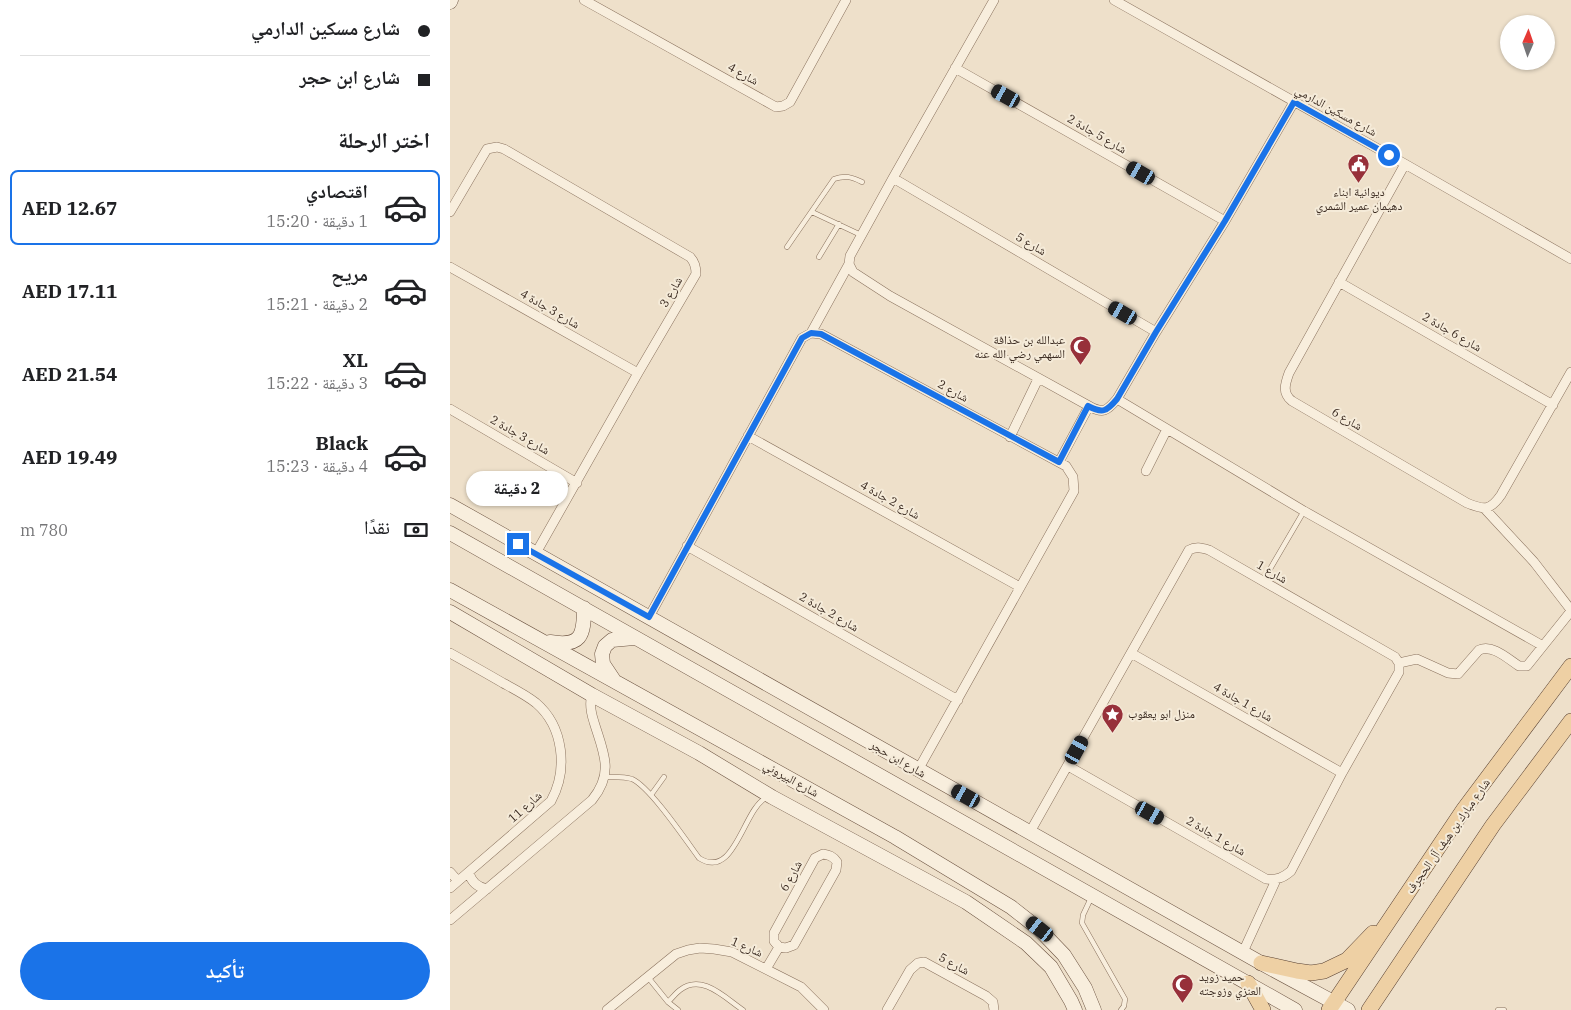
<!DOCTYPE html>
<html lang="ar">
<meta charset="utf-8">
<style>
body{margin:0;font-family:"IBM Plex Serif","Noto Naskh Arabic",serif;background:#f2f2f2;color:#202124;direction:rtl;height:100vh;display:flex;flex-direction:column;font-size:19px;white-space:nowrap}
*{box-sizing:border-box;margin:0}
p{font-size:16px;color:#757577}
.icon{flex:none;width:28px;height:28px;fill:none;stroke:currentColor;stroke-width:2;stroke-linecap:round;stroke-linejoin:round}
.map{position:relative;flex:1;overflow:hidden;direction:ltr}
.sheet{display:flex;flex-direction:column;background:#fff;width:450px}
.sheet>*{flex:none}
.banner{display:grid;align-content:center;height:110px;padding:0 20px;background:#fff}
.needle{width:32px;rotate:2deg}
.tools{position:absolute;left:1050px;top:15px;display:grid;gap:10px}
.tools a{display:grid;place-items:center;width:55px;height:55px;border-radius:50%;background:#fff;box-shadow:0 1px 4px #0004;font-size:25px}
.end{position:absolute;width:22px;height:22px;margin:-11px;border:6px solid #1a73e8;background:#fff;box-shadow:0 0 0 2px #fff}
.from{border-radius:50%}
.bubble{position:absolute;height:35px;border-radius:18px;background:#fff;box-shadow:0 1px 4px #0004;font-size:16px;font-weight:800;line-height:35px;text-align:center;direction:rtl}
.car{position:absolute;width:15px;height:30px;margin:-15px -8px;border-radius:6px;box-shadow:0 0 4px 1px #0007;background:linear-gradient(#222 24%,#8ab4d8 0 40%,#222 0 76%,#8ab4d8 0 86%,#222 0)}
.banner b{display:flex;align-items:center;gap:18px;height:48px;font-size:19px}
.banner b+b{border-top:1px solid #e0e0e0}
.banner i{width:12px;height:12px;background:#202124}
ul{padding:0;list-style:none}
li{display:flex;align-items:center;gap:15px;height:75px;margin:0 10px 8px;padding:0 10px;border:2px solid transparent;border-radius:8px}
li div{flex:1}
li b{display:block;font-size:19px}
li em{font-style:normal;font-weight:800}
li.selected{border-color:#1a73e8}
li>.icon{width:45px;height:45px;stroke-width:1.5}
h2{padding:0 20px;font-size:22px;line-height:60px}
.pay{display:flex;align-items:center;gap:12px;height:55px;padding:0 20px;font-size:19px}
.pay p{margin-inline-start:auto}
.primary-button{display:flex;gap:10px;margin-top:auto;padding:10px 20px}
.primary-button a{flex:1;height:58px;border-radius:30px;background:#1a73e8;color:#fff;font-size:20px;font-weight:800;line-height:58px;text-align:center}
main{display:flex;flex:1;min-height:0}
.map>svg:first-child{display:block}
</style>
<main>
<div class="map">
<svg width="1121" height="1010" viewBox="0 0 1121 1010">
<rect width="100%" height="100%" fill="#eee0ca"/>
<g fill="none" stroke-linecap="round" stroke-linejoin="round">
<defs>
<path id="lane" d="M362,212L411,235
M337,247L384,179C395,175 402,177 412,182
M369,257L389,224
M813,581L854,511
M155,777C164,777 173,776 182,779C200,787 235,839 249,858C285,881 293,809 316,798
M201,795L214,777
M641,898L633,915L632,923L675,999L674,1006L671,1010
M197,976L218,1002L228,1010
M218,1002C222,998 226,993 230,990C252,973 275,998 293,1010
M1048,1010H1054"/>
<path id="street" d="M134,0L326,107L333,106L340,102L396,0
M664,0L955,164L1121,259
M505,68L775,221
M955,164L839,373C835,384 832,393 842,401L1017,503C1034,510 1040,511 1051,495L1121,372
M443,178L706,332
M0,212L37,149L47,147L54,149L240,257C245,262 246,267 246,274L188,373L86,553
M399,264L403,272L440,296L639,406C653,414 657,411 667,399L706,332L775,221L844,102
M0,267L188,373
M889,282L1103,405
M361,333L399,264L400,256L443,178L544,0
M667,399L854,511L1093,646
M0,409L127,483
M298,436L570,587
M560,437L588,379
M609,462L639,406
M696,471L717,429
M1034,508L1084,562L1121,610
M237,546L508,700
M199,617L352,338L361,333L371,334L616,466L623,477L624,491L468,770
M0,653C18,663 36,673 53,683C64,689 76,695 86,703C114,727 118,770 101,801L0,888
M681,653L892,773
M949,663L967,659L998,673L1008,674L1029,650C1043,644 1058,659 1069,666H1077L1121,611
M580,832L739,550C746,546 752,548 759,550L945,657L949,663V672L892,773L841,871C833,878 827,880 816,879L618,766
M373,854C379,855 383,856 387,862L386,870L344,945L336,948L329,947L324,941V933L365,858Z
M0,872L8,881
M19,872C21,882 27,887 37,889
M0,920L142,800C165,772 153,752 144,722C141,713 139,704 142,695
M793,952L826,880
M316,969L329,947
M157,1010L226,954L238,950L250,948L264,949L282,952L351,987L374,1010
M437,1010L460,970L468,963L474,962L536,996L543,1002L544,1010"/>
<path id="secondary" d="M0,2L1,0
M0,505L811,963L898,1010
M0,533L845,1010
M0,590L445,837L561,907L589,929L614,955L635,988L644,1010
M0,612L142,695L249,753L322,797L516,902L576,943L601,967L621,1001L625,1010
M100,642C131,647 134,636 134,608
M163,679L153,664L152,654L155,646L162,640L184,638"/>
<path id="primary" d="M811,963L847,971L861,973L874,971L897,960L923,933
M798,983L813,1010
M879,1010L1014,809L1121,666
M919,1010L1043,825L1121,721"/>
</defs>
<use href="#lane" stroke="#8a725e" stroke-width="5.5"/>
<use href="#street" stroke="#8a725e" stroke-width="10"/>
<use href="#secondary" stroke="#6c5341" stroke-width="15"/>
<use href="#primary" stroke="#584032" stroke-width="16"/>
<use href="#lane" stroke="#f8eedd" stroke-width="4.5"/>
<use href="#street" stroke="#f8eedd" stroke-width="9"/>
<use href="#secondary" stroke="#f8eedd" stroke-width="14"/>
<use href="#primary" stroke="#eed0a4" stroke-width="15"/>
</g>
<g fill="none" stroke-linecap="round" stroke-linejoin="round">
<path stroke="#1a73e8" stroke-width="6" d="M68,544L199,617L352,338L361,333L371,334L609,462L638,406C653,414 657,411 667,399L706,332L775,221L844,102L939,155"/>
</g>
<defs>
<symbol id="civic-pin" viewBox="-11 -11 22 30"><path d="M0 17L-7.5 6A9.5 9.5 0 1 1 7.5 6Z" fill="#97303a" stroke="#f5ebd9"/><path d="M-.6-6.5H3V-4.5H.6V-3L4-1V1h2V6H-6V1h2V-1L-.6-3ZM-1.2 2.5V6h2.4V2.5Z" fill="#fff"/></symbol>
<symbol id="mosque-pin" viewBox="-11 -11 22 30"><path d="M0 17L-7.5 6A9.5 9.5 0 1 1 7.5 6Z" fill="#97303a" stroke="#f5ebd9"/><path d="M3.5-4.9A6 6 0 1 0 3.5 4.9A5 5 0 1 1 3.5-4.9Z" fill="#fff"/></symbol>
<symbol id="sight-pin" viewBox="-11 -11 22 30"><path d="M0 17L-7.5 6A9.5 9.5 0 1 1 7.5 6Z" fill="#97303a" stroke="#f5ebd9"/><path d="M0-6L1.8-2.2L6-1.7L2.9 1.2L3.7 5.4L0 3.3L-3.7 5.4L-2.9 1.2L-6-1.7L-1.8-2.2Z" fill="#fff"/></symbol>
</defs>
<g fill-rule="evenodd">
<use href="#civic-pin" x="896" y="152" width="25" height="34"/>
<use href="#mosque-pin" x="618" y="334" width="25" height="34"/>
<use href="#sight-pin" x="650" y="702" width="25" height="34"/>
<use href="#mosque-pin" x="720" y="972" width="25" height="34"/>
</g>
<g text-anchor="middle" stroke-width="4" stroke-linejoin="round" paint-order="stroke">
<g font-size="12" fill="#3b2b21" stroke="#f5ebd9">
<text transform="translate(293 74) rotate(29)" y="4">شارع 4</text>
<text transform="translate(886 111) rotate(29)" y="4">شارع مسكين الدارمي</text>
<text transform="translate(647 134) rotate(30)" y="4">شارع 5 جادة 2</text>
<text transform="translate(581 244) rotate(30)" y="4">شارع 5</text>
<text transform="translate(221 292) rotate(-60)" y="4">شارع 3</text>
<text transform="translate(100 309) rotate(30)" y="4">شارع 3 جادة 4</text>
<text transform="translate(1002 332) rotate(30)" y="4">شارع 6 جادة 2</text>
<text transform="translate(503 391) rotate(29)" y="4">شارع 2</text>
<text transform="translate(897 419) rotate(30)" y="4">شارع 6</text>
<text transform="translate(70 435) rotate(30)" y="4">شارع 3 جادة 2</text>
<text transform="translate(440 500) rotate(29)" y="4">شارع 2 جادة 4</text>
<text transform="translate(822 572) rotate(30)" y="4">شارع 1</text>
<text transform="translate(379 612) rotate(30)" y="4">شارع 2 جادة 2</text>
<text transform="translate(793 702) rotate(30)" y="4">شارع 1 جادة 4</text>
<text transform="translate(448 759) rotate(30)" y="4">شارع ابن حجر</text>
<text transform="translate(341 779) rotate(29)" y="4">شارع البيروني</text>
<text transform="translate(75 807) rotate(-42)" y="4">شارع 11</text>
<text transform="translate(766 836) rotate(30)" y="4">شارع 1 جادة 2</text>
<text transform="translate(998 836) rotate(-55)" y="4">شارع مبارك بن هيف آل الحجرف</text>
<text transform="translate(341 876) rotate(-61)" y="4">شارع 6</text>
<text transform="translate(297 947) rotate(23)" y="4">شارع 1</text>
<text transform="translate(504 964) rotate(28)" y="4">شارع 5</text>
</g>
<g font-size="12" fill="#3b2b21" stroke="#f5ebd9" text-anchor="start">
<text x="909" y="196" text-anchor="middle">ديوانية ابناء<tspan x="909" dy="14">دهيمان عمير الشمري</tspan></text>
<text x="615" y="344" text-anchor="end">عبدالله بن حذافة<tspan x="615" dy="14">السهمي رضي الله عنه</tspan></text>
<text x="678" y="718">منزل ابو يعقوب</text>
<text x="749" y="981">حميد زويد<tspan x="749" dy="14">العنزي وزوجته</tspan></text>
</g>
</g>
</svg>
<div class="tools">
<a><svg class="needle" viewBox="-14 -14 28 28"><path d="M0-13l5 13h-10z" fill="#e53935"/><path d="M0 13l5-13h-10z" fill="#757577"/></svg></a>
</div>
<i class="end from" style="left:939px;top:155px"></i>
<i class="end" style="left:68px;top:544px"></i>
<div class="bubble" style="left:16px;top:471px;width:102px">2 دقيقة</div>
<i class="car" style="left:556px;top:96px;rotate:299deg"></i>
<i class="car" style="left:691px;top:173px;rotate:300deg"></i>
<i class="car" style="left:673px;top:313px;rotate:300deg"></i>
<i class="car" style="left:627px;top:750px;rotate:29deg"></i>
<i class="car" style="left:516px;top:796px;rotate:299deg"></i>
<i class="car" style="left:700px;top:813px;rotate:119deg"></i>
<i class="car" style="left:590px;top:929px;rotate:308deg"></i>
</div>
<section class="sheet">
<div class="banner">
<b><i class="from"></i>شارع مسكين الدارمي</b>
<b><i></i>شارع ابن حجر</b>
</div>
<h2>اختر الرحلة</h2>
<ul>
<li class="selected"><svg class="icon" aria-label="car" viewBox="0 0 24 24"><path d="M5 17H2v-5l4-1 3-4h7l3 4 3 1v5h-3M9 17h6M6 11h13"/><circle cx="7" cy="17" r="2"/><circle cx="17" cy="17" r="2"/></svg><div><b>اقتصادي</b><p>1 دقيقة · 15:20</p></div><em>AED 12.67</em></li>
<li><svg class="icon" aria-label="car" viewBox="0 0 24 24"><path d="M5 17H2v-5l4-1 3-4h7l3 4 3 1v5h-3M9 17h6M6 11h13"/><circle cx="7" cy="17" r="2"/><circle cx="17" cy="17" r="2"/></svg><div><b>مريح</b><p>2 دقيقة · 15:21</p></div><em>AED 17.11</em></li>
<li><svg class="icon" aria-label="car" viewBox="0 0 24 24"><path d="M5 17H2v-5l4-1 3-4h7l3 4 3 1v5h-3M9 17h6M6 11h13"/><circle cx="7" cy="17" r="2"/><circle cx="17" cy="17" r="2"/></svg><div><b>XL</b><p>3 دقيقة · 15:22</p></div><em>AED 21.54</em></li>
<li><svg class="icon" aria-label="car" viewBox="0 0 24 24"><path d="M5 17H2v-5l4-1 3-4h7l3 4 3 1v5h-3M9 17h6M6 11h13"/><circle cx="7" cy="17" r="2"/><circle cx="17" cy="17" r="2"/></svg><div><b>Black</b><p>4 دقيقة · 15:23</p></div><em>AED 19.49</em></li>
</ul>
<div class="pay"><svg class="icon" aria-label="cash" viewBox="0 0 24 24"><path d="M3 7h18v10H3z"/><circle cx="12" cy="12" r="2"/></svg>نقدًا<p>780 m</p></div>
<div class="primary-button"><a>تأكيد</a></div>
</section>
</main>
